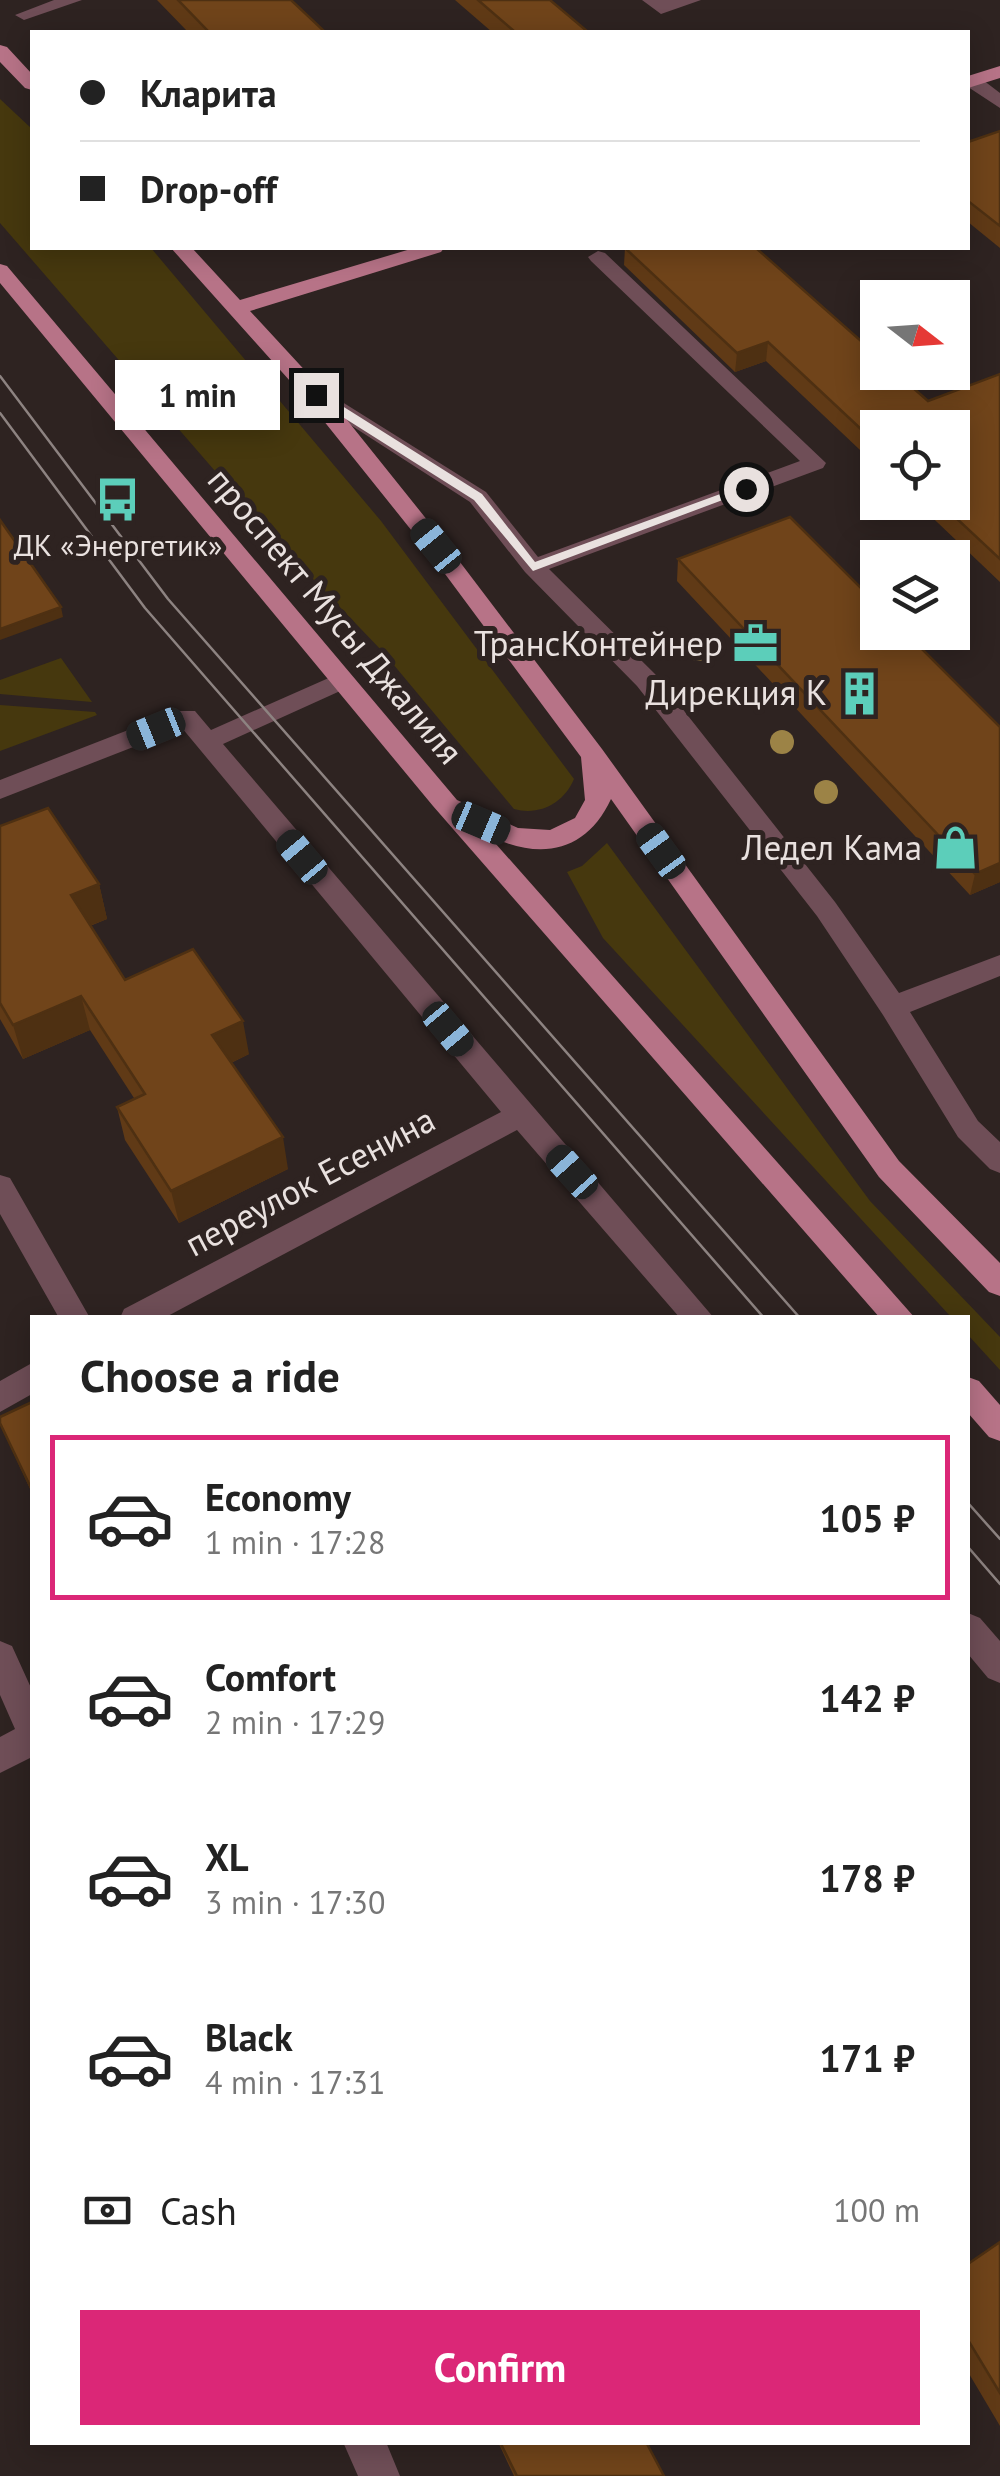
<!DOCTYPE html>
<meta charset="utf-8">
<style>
body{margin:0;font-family:"PT Sans",sans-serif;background:#f6f6f6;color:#222;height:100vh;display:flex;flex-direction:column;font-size:38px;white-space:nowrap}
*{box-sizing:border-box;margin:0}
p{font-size:32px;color:#767676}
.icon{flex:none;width:55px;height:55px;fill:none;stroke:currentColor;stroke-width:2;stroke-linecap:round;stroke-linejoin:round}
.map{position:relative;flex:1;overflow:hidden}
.side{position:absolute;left:30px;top:1315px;width:940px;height:1130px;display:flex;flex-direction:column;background:#fff;border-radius:0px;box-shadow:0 5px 25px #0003}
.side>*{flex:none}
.guide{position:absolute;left:30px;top:30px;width:940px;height:220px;border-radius:0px;box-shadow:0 5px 25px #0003;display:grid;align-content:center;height:220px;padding:0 50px;background:#fff}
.needle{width:65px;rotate:107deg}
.fabs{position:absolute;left:860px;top:280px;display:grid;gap:20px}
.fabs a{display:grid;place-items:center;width:110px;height:110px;border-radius:0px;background:#fff;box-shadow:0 5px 25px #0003;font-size:50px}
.end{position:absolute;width:45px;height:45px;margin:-22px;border:12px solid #e9e1df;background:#111;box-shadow:0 0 0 5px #111}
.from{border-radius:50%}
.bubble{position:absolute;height:70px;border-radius:0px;background:#fff;box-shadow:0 5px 25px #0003;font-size:32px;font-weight:700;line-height:70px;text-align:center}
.car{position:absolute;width:30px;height:60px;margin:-30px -15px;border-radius:12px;box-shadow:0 0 8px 2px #0007;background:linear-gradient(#222 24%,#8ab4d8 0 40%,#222 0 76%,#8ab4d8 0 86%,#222 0)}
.guide b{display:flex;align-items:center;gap:35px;height:95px;font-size:38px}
.guide b+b{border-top:2px solid #e0e0e0}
.guide i{width:25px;height:25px;background:#222}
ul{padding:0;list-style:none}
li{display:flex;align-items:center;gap:30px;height:165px;margin:0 20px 15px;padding:0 30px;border:5px solid transparent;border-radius:0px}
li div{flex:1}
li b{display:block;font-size:38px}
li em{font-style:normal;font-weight:700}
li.on{border-color:#db2777}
li>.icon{width:90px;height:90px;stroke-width:1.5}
h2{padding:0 50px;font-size:45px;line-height:120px}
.pay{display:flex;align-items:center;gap:25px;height:110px;padding:0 50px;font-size:38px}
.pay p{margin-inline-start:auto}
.primary-button{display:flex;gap:20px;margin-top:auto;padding:20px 50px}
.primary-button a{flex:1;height:115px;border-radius:0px;background:#db2777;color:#fff;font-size:40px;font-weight:700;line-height:115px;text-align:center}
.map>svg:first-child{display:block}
</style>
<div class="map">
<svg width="1000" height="2476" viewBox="0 0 1000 2476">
<rect width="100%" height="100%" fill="#2e2321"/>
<path fill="#46380e" d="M0,99L32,129V248H151L381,521L574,779C564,803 540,816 514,809L383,652L267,531L0,223Z
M61,658L92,702L0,694V680Z
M0,705L95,712L97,715L0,751Z
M607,843L870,1201L1000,1337V1370L968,1335V1318L951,1317L603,938L567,872L582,866Z"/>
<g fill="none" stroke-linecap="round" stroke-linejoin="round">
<path fill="#6f4e57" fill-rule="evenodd" d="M54,0H82L24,20L15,15Z
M642,0H701L661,14Z
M968,76L979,77L1000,93V108L968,87Z
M598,251L605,253L826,463L823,468L549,569L655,674L835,902L899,993L1000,955V976L910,1012L978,1121L1000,1142V1173L990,1169L958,1137L883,1015L817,916L637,686L525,572L470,502L304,395L307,390H323L486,492L538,557L800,461L591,261L588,257Z
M340,673L349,675L352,681L349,687L223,744L714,1318H680L517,1130L164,1318H120L124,1309L501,1112L182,728L0,799V780L177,711H195L211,730Z
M0,1175L10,1178L90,1318H59L0,1214Z
M32,1363V1394L0,1412V1381Z
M968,1613L980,1618L1000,1641V1683L988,1678L968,1654Z
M0,1641L12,1646L32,1690V1757L0,1773V1737L15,1729L0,1695Z
M343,2442H386L400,2476H358Z"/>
<path fill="#b77387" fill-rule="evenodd" d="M0,45L7,47L32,74V90L25,88L0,62Z
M1000,66V78L968,88V76Z
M171,248H192L240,300L414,248H444L441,252L250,311L323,390L444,541L602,749L899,1161L1000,1263V1296L989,1292L879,1177L611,799C586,853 539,861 488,835L915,1318H880L433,806L0,283V264L7,266L457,800L518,828L550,830L575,818L585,800L581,757L428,551L307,400Z
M968,1377L979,1381L1000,1405V1441L989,1437L968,1413Z"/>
<path stroke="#8d8381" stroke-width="2.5" d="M0,376L168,599L800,1318
M0,413L145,608L764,1318
M968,1503L1000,1539
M968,1547L1000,1584"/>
</g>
<g fill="#9c8346">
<circle cx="698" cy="649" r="12"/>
<circle cx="739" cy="695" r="12"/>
<circle cx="782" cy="742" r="12"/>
<circle cx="826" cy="792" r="12"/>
</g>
<path fill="#603a16" d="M157,0H291L325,32H188Z
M455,0H550L588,32H492Z
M1000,131V248L968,222V142Z
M625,248L928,401L1000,374V582L916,502H952L878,428V467L766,361L735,372L624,265Z
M678,559L1000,727V882L970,895L677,581Z
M0,826L99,884L107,919L90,926L125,980L249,1054L231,1063L288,1169L179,1223L125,1140L117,1107L134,1098L90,1030L23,1059L0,1019Z
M32,1402V1493L0,1424Z
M1000,2242V2426L968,2372V2264Z
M498,2442H646L664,2476H514Z"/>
<path fill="#4e3012" d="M768,342L766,361L735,372L737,353Z
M61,607L63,617L0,640V629Z
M1000,863V882L970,895L975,874Z
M99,884L107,919L79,930L71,895Z
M81,996L90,1030L23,1059L13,1025Z
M243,1021L249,1054L218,1069L212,1035Z
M283,1137L288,1169L179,1223L171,1191Z"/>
<path fill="#70441a" stroke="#4e3012" stroke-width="2.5" d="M178,0H291L325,32H209Z
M478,0H550L588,32H515Z
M1000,131V226L968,201V142Z
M625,248H756L878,356V372H895L928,401L1000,374V559L939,502H952V428H878V445L768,342L737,353Z
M790,517L878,605V632H905L1000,727V863L975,874L678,559Z
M0,520L61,607L0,629Z
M48,808L99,884L71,895L125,980L193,949L243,1021L212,1035L283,1137L171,1191L117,1107L145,1094L81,996L13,1025L0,1003V826Z
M32,1402V1490L0,1423V1417Z
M1000,2242V2393L968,2340V2264Z
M500,2442H646L664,2476H517Z"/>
<path fill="#e9e1df" d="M311,392H320L482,494L535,562L742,486L752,489L533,571L474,500L311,397Z"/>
<defs>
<symbol id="bus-bare" viewBox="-9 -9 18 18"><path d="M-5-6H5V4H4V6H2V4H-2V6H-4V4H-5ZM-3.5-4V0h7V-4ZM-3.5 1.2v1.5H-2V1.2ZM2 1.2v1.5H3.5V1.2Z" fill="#5cceba" stroke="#2e2321" stroke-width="2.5" paint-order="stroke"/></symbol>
<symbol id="office-bare" viewBox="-9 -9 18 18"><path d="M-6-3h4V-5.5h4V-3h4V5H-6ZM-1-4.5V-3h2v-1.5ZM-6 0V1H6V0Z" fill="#5cceba" stroke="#2e2321" stroke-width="2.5" paint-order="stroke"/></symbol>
<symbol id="building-bare" viewBox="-9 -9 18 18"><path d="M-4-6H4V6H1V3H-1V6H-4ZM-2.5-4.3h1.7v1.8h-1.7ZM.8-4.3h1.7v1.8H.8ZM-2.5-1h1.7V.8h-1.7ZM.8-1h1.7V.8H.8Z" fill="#5cceba" stroke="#2e2321" stroke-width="2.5" paint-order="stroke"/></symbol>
<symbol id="shop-bare" viewBox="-9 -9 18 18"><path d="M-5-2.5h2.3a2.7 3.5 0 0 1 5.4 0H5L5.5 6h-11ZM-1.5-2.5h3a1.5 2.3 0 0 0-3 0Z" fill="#5cceba" stroke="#2e2321" stroke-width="2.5" paint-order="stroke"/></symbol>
</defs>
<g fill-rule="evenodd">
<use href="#bus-bare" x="86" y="468" width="63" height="63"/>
<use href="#office-bare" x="724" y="612" width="63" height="63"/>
<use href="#building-bare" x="828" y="662" width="63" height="63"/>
<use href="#shop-bare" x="924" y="816" width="63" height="63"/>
</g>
<g text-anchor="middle" stroke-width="10" stroke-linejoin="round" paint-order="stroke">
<g font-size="30" fill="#e9e1df" stroke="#2e2321">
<text x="118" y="556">ДК «Энергетик»</text>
</g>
<g font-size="35" fill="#e9e1df" stroke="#2e2321">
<text transform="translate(335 616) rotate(50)" y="12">проспект Мусы Джалиля</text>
<text transform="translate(310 1182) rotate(-28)" y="12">переулок Есенина</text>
</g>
<g font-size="35" fill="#e9e1df" stroke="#2e2321" text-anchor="end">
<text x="723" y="656">ТрансКонтейнер</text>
<text x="827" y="705">Дирекция К</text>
<text x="922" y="860">Ледел Кама</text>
</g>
</g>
</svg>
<div class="fabs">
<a><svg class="needle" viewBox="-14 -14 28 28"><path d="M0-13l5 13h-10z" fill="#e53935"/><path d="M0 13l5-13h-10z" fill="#767676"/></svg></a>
<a><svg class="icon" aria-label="locate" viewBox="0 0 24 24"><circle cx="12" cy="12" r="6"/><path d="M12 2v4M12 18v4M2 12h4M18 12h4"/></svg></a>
<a><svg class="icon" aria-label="layers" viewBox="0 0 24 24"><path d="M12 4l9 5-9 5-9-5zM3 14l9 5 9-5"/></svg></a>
</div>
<i class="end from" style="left:746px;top:489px"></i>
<i class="end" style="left:316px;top:395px"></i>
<div class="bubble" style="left:115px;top:360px;width:165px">1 min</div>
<i class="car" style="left:436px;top:546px;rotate:321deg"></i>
<i class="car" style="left:156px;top:729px;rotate:248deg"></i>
<i class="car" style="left:481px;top:823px;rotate:113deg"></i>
<i class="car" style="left:661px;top:851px;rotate:324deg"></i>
<i class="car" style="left:302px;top:857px;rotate:320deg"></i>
<i class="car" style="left:448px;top:1029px;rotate:140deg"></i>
<i class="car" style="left:572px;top:1172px;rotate:318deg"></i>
<div class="guide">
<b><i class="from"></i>Кларита</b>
<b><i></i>Drop-off</b>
</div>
<section class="side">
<h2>Choose a ride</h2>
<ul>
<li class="on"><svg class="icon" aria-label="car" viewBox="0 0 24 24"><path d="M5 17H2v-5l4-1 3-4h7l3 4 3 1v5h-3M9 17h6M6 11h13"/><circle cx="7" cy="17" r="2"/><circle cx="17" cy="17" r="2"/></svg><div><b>Economy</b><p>1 min · 17:28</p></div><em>105 ₽</em></li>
<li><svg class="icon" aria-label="car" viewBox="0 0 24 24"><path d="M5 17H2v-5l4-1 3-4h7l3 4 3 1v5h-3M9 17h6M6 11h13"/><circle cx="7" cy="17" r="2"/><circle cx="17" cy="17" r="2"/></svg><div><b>Comfort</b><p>2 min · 17:29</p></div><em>142 ₽</em></li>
<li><svg class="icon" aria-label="car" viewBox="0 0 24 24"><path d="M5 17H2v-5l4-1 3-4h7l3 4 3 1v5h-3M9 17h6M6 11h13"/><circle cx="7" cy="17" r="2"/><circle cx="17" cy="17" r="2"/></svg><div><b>XL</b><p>3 min · 17:30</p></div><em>178 ₽</em></li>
<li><svg class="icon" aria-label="car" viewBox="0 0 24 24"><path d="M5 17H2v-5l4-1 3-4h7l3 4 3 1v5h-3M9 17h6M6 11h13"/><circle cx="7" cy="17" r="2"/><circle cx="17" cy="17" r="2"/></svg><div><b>Black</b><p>4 min · 17:31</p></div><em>171 ₽</em></li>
</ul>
<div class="pay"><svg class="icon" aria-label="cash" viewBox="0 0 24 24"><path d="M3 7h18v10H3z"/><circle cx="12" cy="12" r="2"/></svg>Cash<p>100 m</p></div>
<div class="primary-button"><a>Confirm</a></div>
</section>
</div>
